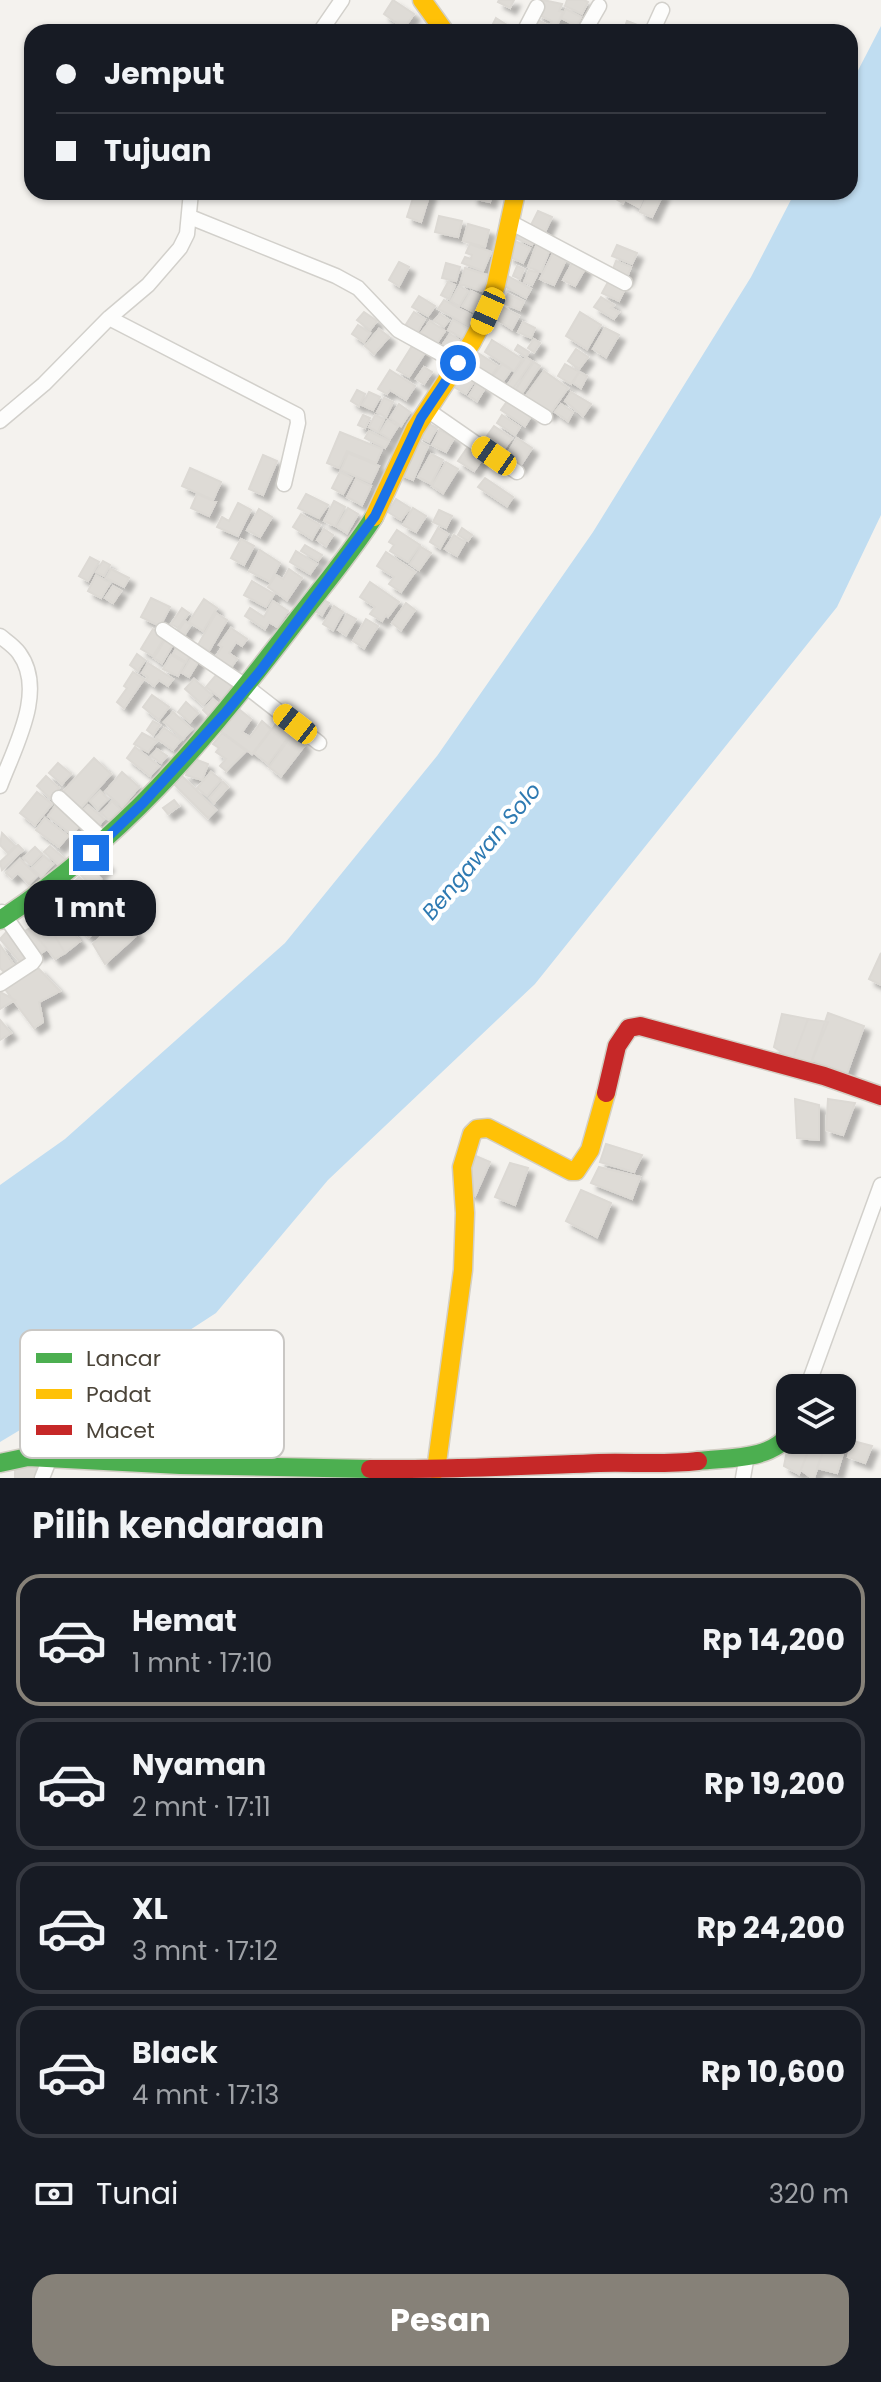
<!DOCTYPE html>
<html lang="id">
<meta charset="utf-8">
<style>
body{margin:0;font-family:Poppins,sans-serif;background:#242831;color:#f1f3f6;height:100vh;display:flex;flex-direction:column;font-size:30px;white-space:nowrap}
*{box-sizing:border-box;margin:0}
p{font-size:26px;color:#9ea1a6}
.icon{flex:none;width:44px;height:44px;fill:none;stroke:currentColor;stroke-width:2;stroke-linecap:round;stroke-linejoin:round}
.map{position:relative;height:1478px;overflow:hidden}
.details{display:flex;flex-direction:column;background:#171b24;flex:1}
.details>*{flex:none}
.hud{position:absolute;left:24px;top:24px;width:834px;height:176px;border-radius:24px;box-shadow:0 2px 6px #0004;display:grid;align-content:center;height:176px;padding:0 32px;background:#171b24}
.buttons{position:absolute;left:776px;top:1374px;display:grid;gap:16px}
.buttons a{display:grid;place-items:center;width:80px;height:80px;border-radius:16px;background:#171b24;box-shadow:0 2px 6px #0004;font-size:40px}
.end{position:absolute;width:36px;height:36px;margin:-18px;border:10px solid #1a73e8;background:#fff;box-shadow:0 0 0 4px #fff}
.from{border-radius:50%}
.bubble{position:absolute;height:56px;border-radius:24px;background:#171b24;box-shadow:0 2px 6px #0004;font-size:26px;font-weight:700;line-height:56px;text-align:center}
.car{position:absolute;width:24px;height:48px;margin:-24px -12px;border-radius:10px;box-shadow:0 0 6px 2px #0007;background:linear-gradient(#f5c518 24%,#345 0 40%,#f5c518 0 76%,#345 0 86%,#f5c518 0)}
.hud b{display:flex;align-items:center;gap:28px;height:76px;font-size:30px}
.hud b+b{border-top:2px solid #363941}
.hud i{width:20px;height:20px;background:#f1f3f6}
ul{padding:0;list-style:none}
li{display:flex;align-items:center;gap:24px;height:132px;margin:0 16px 12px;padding:0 16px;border:4px solid #363941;border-radius:24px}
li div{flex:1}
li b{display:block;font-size:30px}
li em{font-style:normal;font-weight:700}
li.on{border-color:#868178}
li>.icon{width:72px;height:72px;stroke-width:1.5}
h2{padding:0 32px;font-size:36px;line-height:96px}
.pay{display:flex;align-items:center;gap:20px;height:88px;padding:0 32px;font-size:30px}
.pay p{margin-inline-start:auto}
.button{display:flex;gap:16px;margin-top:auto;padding:16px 32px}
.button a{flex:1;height:92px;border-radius:24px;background:#868178;color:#fff;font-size:32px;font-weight:700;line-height:92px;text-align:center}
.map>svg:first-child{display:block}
</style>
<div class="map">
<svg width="881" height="1478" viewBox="0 0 881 1478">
<defs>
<filter id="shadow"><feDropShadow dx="6" dy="6" stdDeviation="2" flood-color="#0004"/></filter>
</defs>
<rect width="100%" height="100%" fill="#f4f2ee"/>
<path fill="#c0ddf1" d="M881,26V515L837,607L535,984L328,1180L216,1313L84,1399L45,1415L0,1442V1185L65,1139L285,943L437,756L593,532L751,277L795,192H850V86Z"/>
<path fill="#dedbd6" stroke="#dcd9d4" stroke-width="2" filter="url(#shadow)" d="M393,0L414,14L404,28L384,14Z
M499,0H514L510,8L498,2Z
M543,0L562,4L559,11L563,12L554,32H528L534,18L550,26L552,21L537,14Z
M567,0H584L588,2L582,14L565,6Z
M566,9L581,17L577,26L561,18Z
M496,18L507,25L503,32H489Z
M627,21L648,29L647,32H623Z
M415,192L430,193L421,222L407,217Z
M474,192H492L490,202L472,198Z
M619,192H628L623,203L616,199Z
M630,192H646L639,207L626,200Z
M649,192L663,194L652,217L640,212Z
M538,211L552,217L544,234L530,227Z
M439,216L462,221L458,237L435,232Z
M468,224L489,230L485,247L463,241Z
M518,229L536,236L532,245L515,238Z
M515,241L530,248L523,263L508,256Z
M538,241L551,246L541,272L528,267Z
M470,244L491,252L483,271L462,263L465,257L471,259L472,255L466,253Z
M617,245L637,253L632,264L612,256Z
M553,253L566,260L554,285L540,279Z
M574,260L586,267L575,286L563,280Z
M616,261L631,267L626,280L611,274Z
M399,262L409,267L399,286L389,280Z
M446,263L460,267L456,281L442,278Z
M517,266L524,269L520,279L513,276Z
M465,268L487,275L482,291L460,284Z
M529,270L538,273L532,285L524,282Z
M508,276L531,289L526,298L503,285Z
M609,280L625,289L619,301L602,293Z
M448,282L455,285L449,299L441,295Z
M459,286L468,291L459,306L451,301Z
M471,291L482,297L474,312L462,306Z
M508,294L524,301L520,310L503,303Z
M419,296L435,306L428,316L412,307Z
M601,297L614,305L611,308L619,312L614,319L594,307Z
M444,300L476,318L471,327L438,309Z
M503,307L519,316L512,329L496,319Z
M364,312L377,321L370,330L357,320Z
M414,312L425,319L417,333L405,326Z
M580,312L601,325L587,349L566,336Z
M440,314L449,320L444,327L434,321Z
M453,320L469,329L464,339L448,330Z
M430,321L445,331L437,343L421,333Z
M523,322L535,328L531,338L518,332Z
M358,325L370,333L364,342L352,334Z
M605,328L619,335L606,357L593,349Z
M379,329L389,337L374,354L365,346Z
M450,334L459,340L450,353L441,347Z
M534,339L540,343L534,352L528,348Z
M492,340L522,359L514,371L485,352Z
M414,343L426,351L409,377L397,370Z
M518,345L529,352L526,357L515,350Z
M576,349L588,357L579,369L568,361Z
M475,351L498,366L489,379L466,365Z
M526,357L532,361L510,393L504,390Z
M534,362L540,366L522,393L516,389Z
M502,364L511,370L499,387L490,381Z
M565,364L579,372L571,384L558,376Z
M424,367L432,372L424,384L416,379Z
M390,370L415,386L406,400L390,390L387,394L378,389Z
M544,371L568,388L549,415L525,397Z
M579,372L587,376L581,388L573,383Z
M463,373L475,380L466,394L454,387Z
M477,383L485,388L477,401L469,396Z
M357,390L365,394L359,406L351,401Z
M369,392L380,397L373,410L362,405Z
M571,392L591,404L583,416L565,401Z
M384,398L393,402L386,417L377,412Z
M508,400L531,416L525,426L501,410Z
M399,404L410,412L401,426L390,418Z
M561,404L573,412L568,421L555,412Z
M363,415L370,418L365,428L358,425Z
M375,415L384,419L378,432L369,427Z
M502,415L520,427L515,435L497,423Z
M388,420L398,426L390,439L380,433Z
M425,422L437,428L429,442L417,435Z
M494,426L512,438L504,449L499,446L495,452L482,443Z
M440,430L454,438L446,452L432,445Z
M369,431L389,441L385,448L365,438Z
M340,432L382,449L376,463L347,451L339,468L327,463Z
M517,438L532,448L519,468L504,459Z
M417,440L428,446L413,480L397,473Z
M467,448L483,458L474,471L458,461Z
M348,453L379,466L371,483L341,470Z
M431,454L443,460L431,484L418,477Z
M263,455L277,461L263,495L249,489Z
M446,462L458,469L443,493L432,486Z
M190,468L221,482L213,500L182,486Z
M340,472L352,478L343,494L332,488Z
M485,478L513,497L507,506L478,487Z
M356,479L371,486L362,505L347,497Z
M197,494L216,502L209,516L191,508Z
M306,494L328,505L319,518L298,508Z
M396,499L410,508L401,520L388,512Z
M334,501L345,507L335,526L324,521Z
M238,503L251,510L238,536L217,527L222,517L229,521Z
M348,508L358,514L347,533L337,527Z
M413,508L426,516L416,532L403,525Z
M259,509L272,517L260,537L247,530Z
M439,510L452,516L446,528L433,522Z
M301,514L320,525L312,539L293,527Z
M438,528L448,534L440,548L430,542Z
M462,528L472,535L468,541L458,535Z
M324,529L333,535L326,546L317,540Z
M397,530L420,545L408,562L390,551L394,545L389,542Z
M454,535L465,542L457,556L445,549Z
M241,539L254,546L244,565L231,558Z
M305,545L322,555L318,561L301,551Z
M421,547L431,553L419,570L410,564Z
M260,550L280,563L270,582L249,571Z
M296,551L317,564L310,574L290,562Z
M386,552L415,572L401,592L389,584L394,577L377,566Z
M90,557L99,562L88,581L79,576Z
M103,561L110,565L104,576L96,572Z
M111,569L129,578L124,587L106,578Z
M289,569L302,578L287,600L268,587L276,575L283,579Z
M96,575L110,583L101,598L88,591Z
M252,581L274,594L266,607L244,595Z
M370,582L399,602L388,617L386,615L382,621L370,614L375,607L360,597Z
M113,586L121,591L113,603L105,598Z
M318,597L329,603L322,615L312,609Z
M151,598L170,607L160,626L141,617Z
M204,599L217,608L203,631L189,622Z
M273,601L288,611L277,627L269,622L265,629L245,616L250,608L264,617Z
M406,603L415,610L401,630L392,623Z
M334,606L343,612L333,630L323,624Z
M182,608L189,613L178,628L171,624Z
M216,613L227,620L209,651L198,645Z
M347,614L356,619L346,635L338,630Z
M366,619L378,626L364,648L353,641Z
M185,621L191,625L183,637L177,633Z
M231,628L247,639L242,646L236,642L229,653L237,659L230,669L214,659L222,647L219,645Z
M153,629L165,636L153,656L141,649Z
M167,637L175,641L162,663L154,658Z
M178,645L191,652L186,662L173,654Z
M194,653L201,657L189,677L182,673Z
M137,654L145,660L138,671L130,665Z
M171,655L185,663L178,676L163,669Z
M148,663L173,679L168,686L159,680L154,686L146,680L148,677L142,673Z
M133,672L144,679L124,708L117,702L127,688L124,686Z
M217,674L232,687L222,699L206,687Z
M194,679L212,695L203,705L185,689Z
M152,695L169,707L159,720L143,707Z
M213,699L222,707L211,718L203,710Z
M186,702L198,713L190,722L178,712Z
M240,710L251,719L242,732L250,737L262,721L271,729L252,754L221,731Z
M173,712L192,729L183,739L164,722Z
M153,721L160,725L153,735L147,730Z
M276,724L290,735L268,764L254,753Z
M164,728L181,740L173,750L156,738Z
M142,733L157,741L148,752L134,744Z
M222,733L246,751L226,771L220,766L226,759L216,752L219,748L213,744Z
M292,735L305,745L281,776L269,767Z
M135,747L159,766L150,776L127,758Z
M157,749L167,756L161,763L151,756Z
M94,758L111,774L78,811L60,795Z
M192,758L208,764L202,780L186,775Z
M58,763L71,774L62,784L49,773Z
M122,772L139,787L122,807L105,792Z
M211,772L221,780L207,796L197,788Z
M180,774L216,810L208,818L172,782Z
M46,776L59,788L50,798L37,786Z
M223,782L228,787L214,803L209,798Z
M100,791L108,799L98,809L90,801Z
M37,792L52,804L35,825L20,813Z
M174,800L179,806L168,814L163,808Z
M112,801L120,809L109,820L101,813Z
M57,804L81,823L72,835L48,816Z
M88,805L104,819L96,829L79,814Z
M45,818L68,836L59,847L36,830Z
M2,833L15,846L8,853L0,845Z
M18,845L23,850L2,870L0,862Z
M50,846L66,860L60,866L44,852Z
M35,847L42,854L31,865L23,858Z
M44,856L53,864L41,877L32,868Z
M99,856L108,865L99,874L90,865Z
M20,859L37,876L29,884L18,873L12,878L6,873Z
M84,862L101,879L93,887L76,870Z
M79,877L108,906L99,915L105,921L89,937L73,921L87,908L68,888Z
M119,883L132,901L116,915L101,899Z
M57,914L80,941L65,953L45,919Z
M121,918L138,934L105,964L93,944Z
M45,919L65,953L55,959L30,928Z
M30,928L47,949L38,955L23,932Z
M8,930L28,959L19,961L0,939Z
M0,945L16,968L6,974L0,968Z
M881,953V985L869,979Z
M38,968L60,991L39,1002L43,1022L34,1028L5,989Z
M0,992L15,1000L0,1009Z
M828,1013L864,1026L847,1073L812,1060Z
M782,1014L808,1019L793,1059L774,1047Z
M808,1019L828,1022L810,1066L793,1059Z
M0,1020L11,1033L0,1040Z
M795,1099L819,1105V1140L797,1138Z
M828,1099L855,1103L843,1135L826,1130Z
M606,1144L642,1155L634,1172L600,1162Z
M471,1154L490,1162L475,1196L462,1190Z
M510,1163L528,1168L515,1205L495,1197Z
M599,1167L640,1177L632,1199L591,1183Z
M581,1190L611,1203L597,1237L566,1221Z
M790,1435V1440H813L799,1474L784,1466Z
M813,1440H827L814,1478H812L801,1470Z
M827,1440L846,1443L837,1473L817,1468Z
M853,1441L872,1446L865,1463L848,1457Z
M36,1467L37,1478H15V1468Z"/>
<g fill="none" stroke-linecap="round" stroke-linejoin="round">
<defs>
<path id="street" d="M320,32L342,0
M524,32L537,7
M584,32L599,6
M652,32L662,10
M190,217L336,276L358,288L398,330L458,363L545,417
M508,221L625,283
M109,318L297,415L298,423L284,484
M426,409L517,472
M0,421L44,384L109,318L148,285L180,248L187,234L191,192
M163,630L247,687L319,743
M0,636C6,641 14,646 19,653C47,691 14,748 0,786
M59,798L104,840
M0,984L32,963L35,959L2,912
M807,1388L881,1185
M42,1478L50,1458
M743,1478L747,1455"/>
<path id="fast" d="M0,920C122,840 202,744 290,629C318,592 349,556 374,517
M698,1461C729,1457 771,1461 790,1433
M0,1463L28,1457L180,1465L370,1469"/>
<path id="slow" d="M422,0L445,32
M374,517L415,429L472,342L486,315L496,285L516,192
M436,1470L463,1270L465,1213L462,1167L472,1134L477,1129L488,1128L571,1171H576L590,1150L606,1093"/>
<path id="jam" d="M606,1093L617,1046L629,1028L640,1026L824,1076L881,1096
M370,1469C447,1470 523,1466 599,1463C633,1462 664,1465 698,1461"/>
</defs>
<use href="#street" stroke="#d2d0cb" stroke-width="17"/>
<use href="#fast" stroke="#d3cfc5" stroke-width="21"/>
<use href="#slow" stroke="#d3cfc5" stroke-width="21"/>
<use href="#jam" stroke="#d3cfc5" stroke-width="21"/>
<use href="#street" stroke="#fdfdfc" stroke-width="14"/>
<use href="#fast" stroke="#4caf50" stroke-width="18"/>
<use href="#slow" stroke="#ffc107" stroke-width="18"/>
<use href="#jam" stroke="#c62828" stroke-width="18"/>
</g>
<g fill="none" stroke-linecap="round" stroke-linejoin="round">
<path stroke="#1a73e8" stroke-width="10" d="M91,853L143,803L226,712L261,670L375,516L421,418L458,363"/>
</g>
<g text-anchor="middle" stroke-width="8" stroke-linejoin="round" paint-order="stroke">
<g font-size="22" font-style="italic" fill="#2e7ab2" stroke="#fff">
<text transform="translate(481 851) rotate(-50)" y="8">Bengawan Solo</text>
</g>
</g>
<rect x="20" y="1330" width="264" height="128" rx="12" fill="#fff" stroke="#c9c7c4" stroke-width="2"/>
<rect x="36" y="1353" width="36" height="10" fill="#4caf50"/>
<rect x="36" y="1389" width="36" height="10" fill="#ffc107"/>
<rect x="36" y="1425" width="36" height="10" fill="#c62828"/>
<g font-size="22" fill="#4b4439">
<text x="86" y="1366">Lancar</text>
<text x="86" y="1402">Padat</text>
<text x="86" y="1438">Macet</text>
</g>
</svg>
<div class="buttons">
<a><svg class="icon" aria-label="layers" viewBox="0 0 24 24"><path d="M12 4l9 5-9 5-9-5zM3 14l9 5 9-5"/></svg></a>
</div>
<i class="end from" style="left:458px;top:363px"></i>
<i class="end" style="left:91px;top:853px"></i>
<div class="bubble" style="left:24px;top:880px;width:132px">1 mnt</div>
<i class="car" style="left:488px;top:311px;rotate:204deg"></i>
<i class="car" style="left:494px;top:456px;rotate:305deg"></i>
<i class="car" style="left:295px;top:724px;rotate:308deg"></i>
<div class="hud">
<b><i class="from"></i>Jemput</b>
<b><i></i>Tujuan</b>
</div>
</div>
<section class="details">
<h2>Pilih kendaraan</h2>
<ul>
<li class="on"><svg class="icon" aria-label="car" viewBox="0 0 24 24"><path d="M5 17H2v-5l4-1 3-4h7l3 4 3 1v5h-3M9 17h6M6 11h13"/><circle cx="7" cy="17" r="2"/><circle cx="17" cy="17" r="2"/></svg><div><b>Hemat</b><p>1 mnt · 17:10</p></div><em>Rp 14,200</em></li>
<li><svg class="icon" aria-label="car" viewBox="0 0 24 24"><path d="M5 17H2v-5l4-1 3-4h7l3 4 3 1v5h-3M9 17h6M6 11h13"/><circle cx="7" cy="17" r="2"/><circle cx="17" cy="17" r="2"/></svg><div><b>Nyaman</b><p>2 mnt · 17:11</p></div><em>Rp 19,200</em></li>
<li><svg class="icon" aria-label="car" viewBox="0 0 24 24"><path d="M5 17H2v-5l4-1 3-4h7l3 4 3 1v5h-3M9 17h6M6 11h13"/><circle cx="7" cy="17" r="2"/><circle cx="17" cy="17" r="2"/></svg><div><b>XL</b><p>3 mnt · 17:12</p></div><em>Rp 24,200</em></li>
<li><svg class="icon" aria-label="car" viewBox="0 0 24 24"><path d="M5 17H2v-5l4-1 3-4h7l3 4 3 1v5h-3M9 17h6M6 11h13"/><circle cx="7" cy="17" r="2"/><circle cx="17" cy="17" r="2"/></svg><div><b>Black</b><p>4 mnt · 17:13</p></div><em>Rp 10,600</em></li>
</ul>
<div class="pay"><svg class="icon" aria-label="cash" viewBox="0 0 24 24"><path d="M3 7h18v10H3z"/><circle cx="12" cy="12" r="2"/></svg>Tunai<p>320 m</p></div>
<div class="button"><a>Pesan</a></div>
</section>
